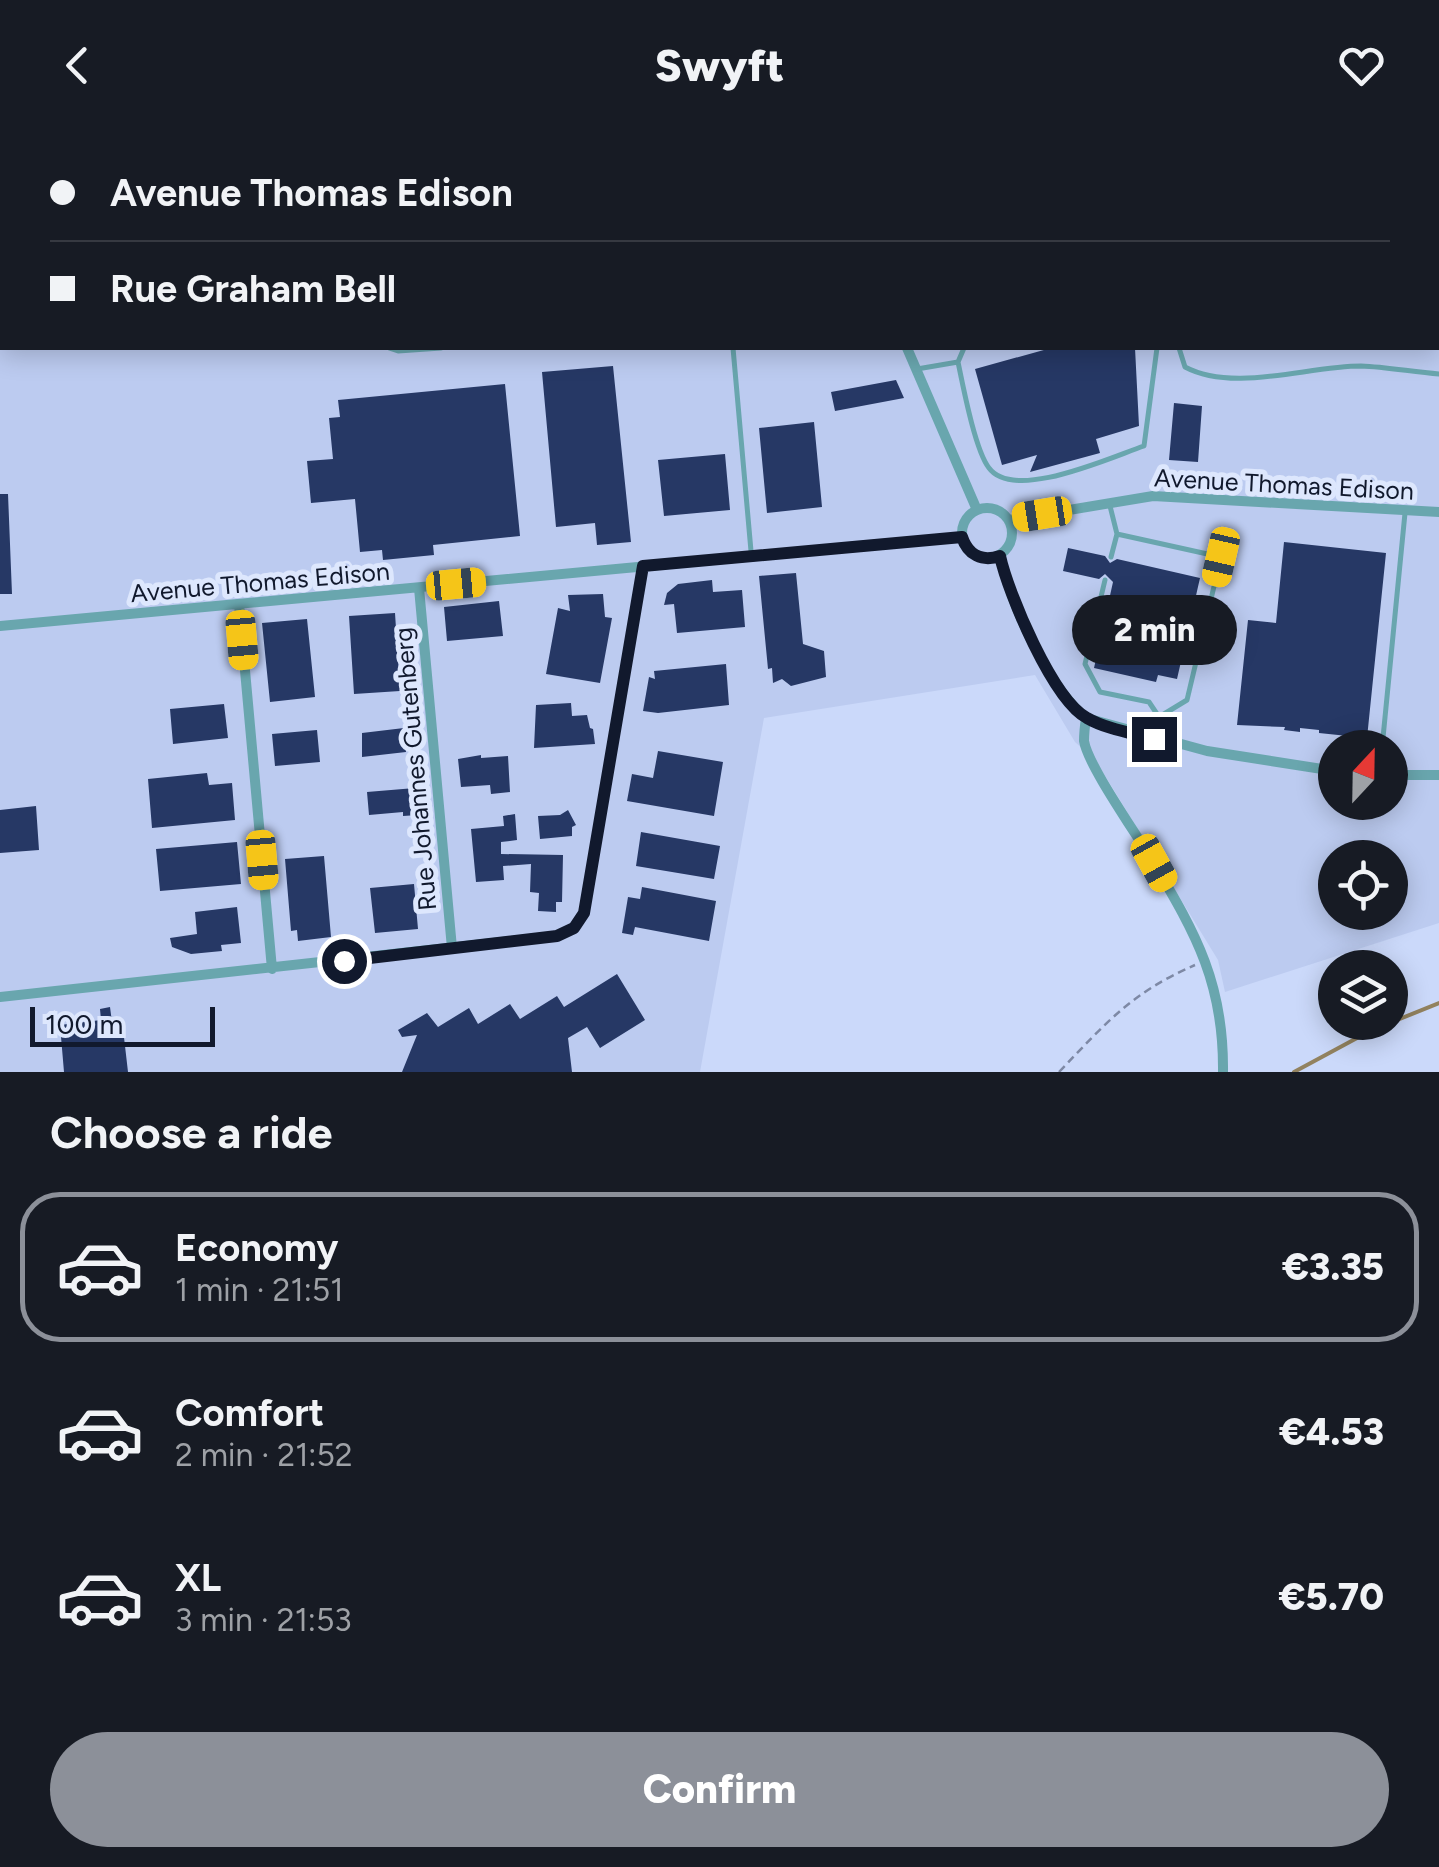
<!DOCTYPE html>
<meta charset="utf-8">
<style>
body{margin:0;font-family:Figtree,sans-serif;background:#20242c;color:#f1f3f6;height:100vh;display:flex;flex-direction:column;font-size:38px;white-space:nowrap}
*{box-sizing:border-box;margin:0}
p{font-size:32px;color:#9ea1a6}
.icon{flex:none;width:55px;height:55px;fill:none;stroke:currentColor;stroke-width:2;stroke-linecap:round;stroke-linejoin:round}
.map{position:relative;height:942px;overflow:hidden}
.side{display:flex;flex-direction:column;background:#171b24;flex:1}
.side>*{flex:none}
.hud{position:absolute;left:0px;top:0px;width:1440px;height:220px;box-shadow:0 5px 25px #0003;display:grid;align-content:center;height:220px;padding:0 50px;background:#171b24}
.needle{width:65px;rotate:22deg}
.fabs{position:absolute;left:1318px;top:600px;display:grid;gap:20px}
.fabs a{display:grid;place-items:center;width:90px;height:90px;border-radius:50%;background:#171b24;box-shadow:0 5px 25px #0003;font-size:50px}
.scale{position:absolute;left:30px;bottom:25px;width:185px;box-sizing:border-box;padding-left:10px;border:5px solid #11192d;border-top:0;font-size:28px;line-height:35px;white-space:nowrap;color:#11192d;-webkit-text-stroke:8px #dde7fd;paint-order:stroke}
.end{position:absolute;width:45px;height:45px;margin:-22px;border:12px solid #11192d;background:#fff;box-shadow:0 0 0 5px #fff}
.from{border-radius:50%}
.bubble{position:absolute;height:70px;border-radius:35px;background:#171b24;box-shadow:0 5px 25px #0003;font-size:32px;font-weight:800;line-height:70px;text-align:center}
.car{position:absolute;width:30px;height:60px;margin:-30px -15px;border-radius:12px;box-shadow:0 0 8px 2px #0007;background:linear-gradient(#f5c518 24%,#345 0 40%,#f5c518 0 76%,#345 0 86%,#f5c518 0)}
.hud b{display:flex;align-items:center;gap:35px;height:95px;font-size:38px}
.hud b+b{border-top:2px solid #363941}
.hud i{width:25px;height:25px;background:#f1f3f6}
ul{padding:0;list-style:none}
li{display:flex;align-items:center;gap:30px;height:150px;margin:0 20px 15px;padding:0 30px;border:5px solid transparent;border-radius:40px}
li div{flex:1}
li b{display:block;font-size:38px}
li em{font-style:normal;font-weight:800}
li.selected{border-color:#8c9099}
li>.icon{width:90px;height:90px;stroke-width:1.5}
h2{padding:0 50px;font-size:45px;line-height:120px}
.cta{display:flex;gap:20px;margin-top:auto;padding:20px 50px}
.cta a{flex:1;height:115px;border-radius:60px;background:#8c9099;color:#fff;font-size:40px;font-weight:800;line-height:115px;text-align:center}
header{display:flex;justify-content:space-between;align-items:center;height:130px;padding:0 50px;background:#171b24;font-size:45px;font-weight:800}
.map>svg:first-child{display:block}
</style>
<header><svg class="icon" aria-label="back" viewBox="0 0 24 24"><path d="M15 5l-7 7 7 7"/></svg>Swyft<svg class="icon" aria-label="heart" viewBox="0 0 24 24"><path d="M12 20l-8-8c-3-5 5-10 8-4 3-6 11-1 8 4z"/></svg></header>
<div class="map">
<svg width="1439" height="942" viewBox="0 0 1439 942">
<rect width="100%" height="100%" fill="#cbd9fa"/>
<path fill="#bccbf0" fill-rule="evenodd" d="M0,0H1439V793L1225,862L1218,830L1096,631L1075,612L1035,545L764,588L700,942H0ZM2,2H1438V218H2ZM1335,618H1390V672H1335ZM1335,728H1390V782H1335Z"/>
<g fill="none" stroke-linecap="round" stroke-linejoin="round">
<path stroke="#92825f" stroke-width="4" d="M1294,942L1370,901L1439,873"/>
</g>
<path fill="#263865" d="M1051,218H1135L1139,296L1096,309L1100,323L1030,342L1037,325L1002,335L975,239Z
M613,236L631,412L597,415L595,393L556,397L542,242Z
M896,250L904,268L835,281L831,262Z
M505,254L520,406L433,415L434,425L383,430L382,420L360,422L355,369L311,373L307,331L333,329L329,288L340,287L338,270Z
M1174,273L1202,276L1198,332L1169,330Z
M814,292L822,377L767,383L759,298Z
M725,324L730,380L664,386L658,330Z
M0,364H8L12,464H0Z
M1284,412L1386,423L1367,608L1319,603V600L1300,598V602L1284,600L1285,597L1237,595L1248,490L1276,493Z
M1068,418L1105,426L1110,433L1117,429L1200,448L1177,549L1158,545L1156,552L1094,538L1113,452L1105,444L1099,449L1063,441Z
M796,443L803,514L824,521L826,547L791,556L782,549L773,553L772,538L768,539L759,446Z
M712,450L713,462L742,460L745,497L677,503L674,474L664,475L667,463L678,454Z
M603,464L605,487L612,488L600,553L546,544L558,478L570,481L568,465Z
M499,471L503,506L447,511L444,477Z
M395,483L400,561L354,564L349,486Z
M307,489L315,567L270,572L262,493Z
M726,534L729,575L658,583L643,581L649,547L655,549L654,541Z
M571,573L572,586L587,585L590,598L593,599L595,614L534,618L536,575Z
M224,574L228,608L173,614L170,579Z
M404,598L406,622L362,627V603Z
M317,600L320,632L275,636L272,604Z
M658,621L723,632L714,686L627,671L632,644L653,648Z
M481,625V628L508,626L510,662L491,664L490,655L461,657L458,629Z
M207,643L209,655L232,653L235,690L152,698L148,649Z
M415,658L418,685L403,686V682L369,685L367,662Z
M36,676L39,720L0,723V680Z
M568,680L576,695L572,697V706L540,709L538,686L560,685Z
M515,684L517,710L501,712V724L563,725L562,772H556V782L538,781L539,763L530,762L531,734L503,736L504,750L476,752L471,699L504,696L503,686Z
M641,702L720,716L714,749L636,736Z
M237,712L241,754L160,761L156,719Z
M324,726L331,807L298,811L297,800L291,801L285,729Z
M414,754L418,799L375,803L370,758Z
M642,757L716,771L709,811L635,797L633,805L622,803L628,767L640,769Z
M237,777L241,813L221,815L222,821L191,824L172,817L170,808L197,804L195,782Z
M617,844L645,890L600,918L587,897L568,908L572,942H402L417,905L402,907L398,900L427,883L438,897L469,878L478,894L510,874L520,889L557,866L564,877Z
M110,877L112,892L122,890L128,942H64L60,895L101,890L100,879Z"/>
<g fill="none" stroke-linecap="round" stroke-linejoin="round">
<path stroke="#7e89a5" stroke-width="2.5" stroke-dasharray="8 5" stroke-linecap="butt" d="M1059,942C1105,894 1132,862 1195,835"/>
<path stroke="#69a6ae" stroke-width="5" d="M140,0L144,2
M575,0L576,2
M801,0L803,2
M154,2L156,0
M213,2L215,0
M369,2V0
M959,2L961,0
M1040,2L1042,0
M1177,2V0
M1203,2V0
M1225,2V0
M389,218L398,221L441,218
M733,218L751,421
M1179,218L1185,237C1234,263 1307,236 1361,236C1387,237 1413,242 1439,244
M958,232C963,256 975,320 989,338C1014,372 1111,327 1144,316L1157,218
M917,239L958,232L964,218
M1110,376L1117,404L1221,427L1187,570L1159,587L1155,605
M1111,427L1117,404
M1105,450L1085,534L1100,562L1149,572L1159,587
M1382,618L1405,383"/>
<path stroke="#69a6ae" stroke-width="10" d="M229,0L230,2
M773,0L774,2
M278,2L279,0
M907,218L977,380
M962 403a25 25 0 1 1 50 0a25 25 0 1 1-50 0Z
M1009,390L1153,366L1439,382
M1000,425C1011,475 1047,555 1086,588C1085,595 1084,604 1084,611C1088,636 1138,706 1153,732C1197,805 1224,855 1223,942
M419,458L452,818
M239,474L272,839
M0,496L962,407
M1086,588L1207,621L1335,641
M1390,645H1439
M0,867L557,806L574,798L584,783L643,436"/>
</g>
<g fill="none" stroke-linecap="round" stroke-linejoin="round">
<path stroke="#11192d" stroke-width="12" d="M344,831L557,806L574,798L584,783L643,436L962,407C968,425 982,432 1000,426C1008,463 1053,570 1087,588C1106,599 1132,603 1154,609"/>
</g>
<g text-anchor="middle" stroke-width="10" stroke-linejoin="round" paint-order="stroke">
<g font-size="25" fill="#11192d" stroke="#dde7fd">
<text transform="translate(1284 354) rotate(3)" y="9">Avenue Thomas Edison</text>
<text transform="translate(260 452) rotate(-5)" y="9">Avenue Thomas Edison</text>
<text transform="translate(415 639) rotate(-95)" y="9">Rue Johannes Gutenberg</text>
</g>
</g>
</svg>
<div class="fabs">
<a><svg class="needle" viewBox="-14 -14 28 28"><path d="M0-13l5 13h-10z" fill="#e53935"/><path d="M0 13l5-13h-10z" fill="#9ea1a6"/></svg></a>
<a><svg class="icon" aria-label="locate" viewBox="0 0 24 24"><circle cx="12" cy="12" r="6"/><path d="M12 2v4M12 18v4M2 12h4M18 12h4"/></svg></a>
<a><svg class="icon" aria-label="layers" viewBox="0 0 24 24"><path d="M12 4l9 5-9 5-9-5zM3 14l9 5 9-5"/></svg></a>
</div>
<div class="scale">100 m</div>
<i class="end from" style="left:344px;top:831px"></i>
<i class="end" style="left:1154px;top:609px"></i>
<div class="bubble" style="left:1072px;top:465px;width:165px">2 min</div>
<i class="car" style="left:1042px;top:384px;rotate:261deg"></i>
<i class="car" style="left:1221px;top:427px;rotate:193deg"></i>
<i class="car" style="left:456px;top:454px;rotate:85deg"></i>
<i class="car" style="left:242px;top:510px;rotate:175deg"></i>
<i class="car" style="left:262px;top:730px;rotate:175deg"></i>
<i class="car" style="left:1154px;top:733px;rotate:151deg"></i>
<div class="hud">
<b><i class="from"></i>Avenue Thomas Edison</b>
<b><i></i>Rue Graham Bell</b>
</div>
</div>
<section class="side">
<h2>Choose a ride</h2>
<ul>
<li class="selected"><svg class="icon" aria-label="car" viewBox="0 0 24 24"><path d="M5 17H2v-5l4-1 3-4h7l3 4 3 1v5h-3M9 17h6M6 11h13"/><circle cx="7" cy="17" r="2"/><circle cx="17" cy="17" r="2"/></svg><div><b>Economy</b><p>1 min · 21:51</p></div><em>€3.35</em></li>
<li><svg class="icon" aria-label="car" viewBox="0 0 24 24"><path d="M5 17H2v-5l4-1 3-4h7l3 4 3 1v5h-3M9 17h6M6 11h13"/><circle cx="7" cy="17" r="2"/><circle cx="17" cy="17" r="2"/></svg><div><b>Comfort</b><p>2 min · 21:52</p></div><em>€4.53</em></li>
<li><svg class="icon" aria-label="car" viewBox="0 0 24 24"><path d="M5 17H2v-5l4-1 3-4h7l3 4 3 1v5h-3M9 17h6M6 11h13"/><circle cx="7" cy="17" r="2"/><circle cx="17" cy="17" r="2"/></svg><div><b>XL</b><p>3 min · 21:53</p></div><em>€5.70</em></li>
</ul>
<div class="cta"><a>Confirm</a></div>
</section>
